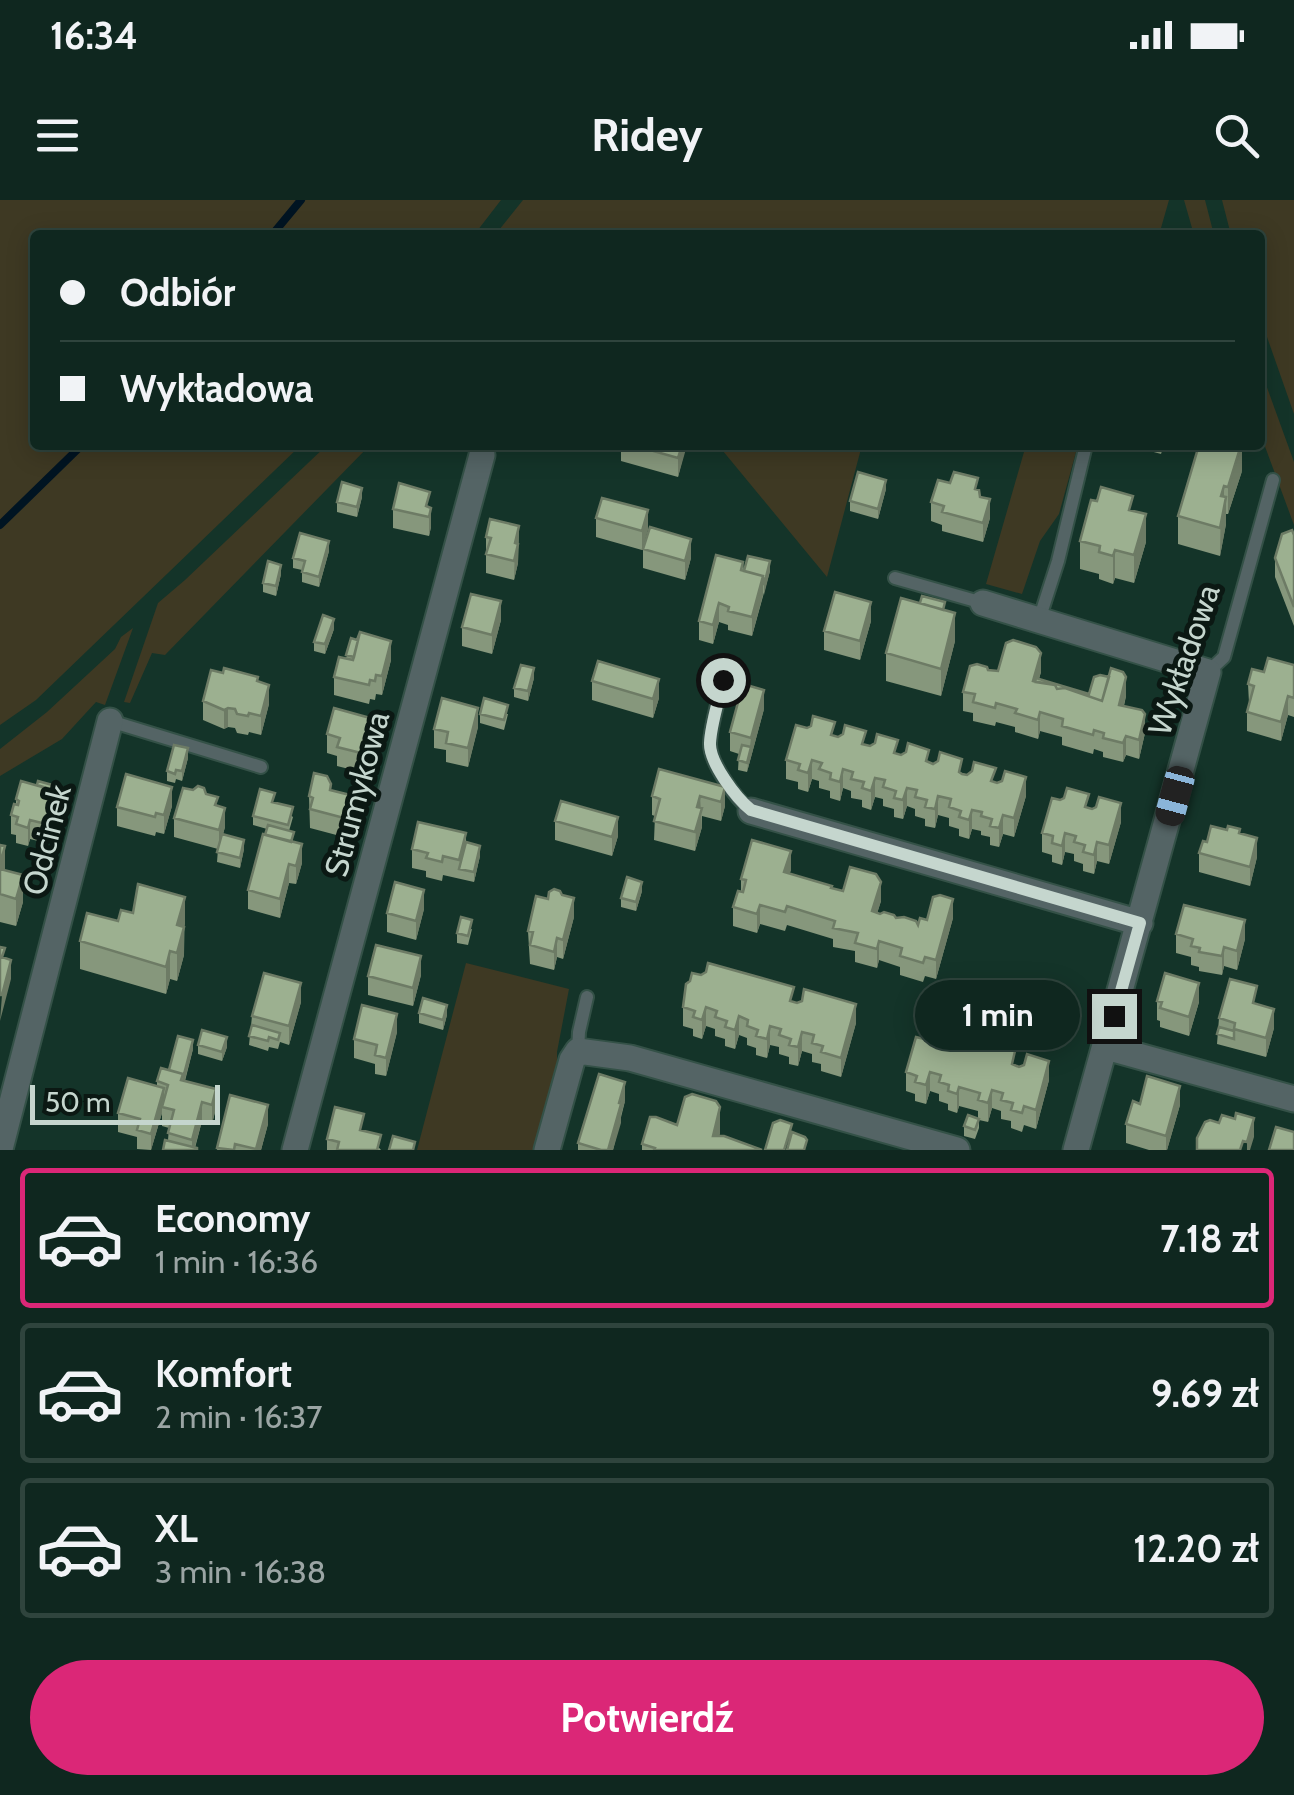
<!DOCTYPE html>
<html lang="pl">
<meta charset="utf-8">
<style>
body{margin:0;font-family:Cabin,sans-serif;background:#1d332c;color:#f1f3f6;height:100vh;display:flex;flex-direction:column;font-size:38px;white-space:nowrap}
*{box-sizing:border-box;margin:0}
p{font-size:32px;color:#9ba5a4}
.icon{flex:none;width:55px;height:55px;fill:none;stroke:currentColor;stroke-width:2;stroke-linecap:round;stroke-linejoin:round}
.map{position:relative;height:950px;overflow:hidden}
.side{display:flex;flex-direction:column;background:#0f271f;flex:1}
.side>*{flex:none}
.top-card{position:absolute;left:30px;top:30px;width:1235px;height:220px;border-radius:10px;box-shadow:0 5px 25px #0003,0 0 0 2px #2f443d;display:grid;align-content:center;height:220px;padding:0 30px;background:#0f271f}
.scale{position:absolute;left:30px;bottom:25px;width:190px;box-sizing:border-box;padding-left:10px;border:5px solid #c5d6ce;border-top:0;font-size:28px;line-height:35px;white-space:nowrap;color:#c5d6ce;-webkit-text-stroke:8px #0b1813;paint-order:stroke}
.end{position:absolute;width:45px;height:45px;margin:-22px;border:12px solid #c5d6ce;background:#111;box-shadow:0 0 0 5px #111}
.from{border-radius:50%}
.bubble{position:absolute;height:70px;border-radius:35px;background:#0f271f;box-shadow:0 5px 25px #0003,0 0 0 2px #2f443d;font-size:32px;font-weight:800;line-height:70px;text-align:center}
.car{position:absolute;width:30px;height:60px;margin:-30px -15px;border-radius:12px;box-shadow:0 0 8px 2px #0007;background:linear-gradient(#222 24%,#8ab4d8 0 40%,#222 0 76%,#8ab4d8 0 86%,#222 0)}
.top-card b{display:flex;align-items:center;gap:35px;height:95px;font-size:38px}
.top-card b+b{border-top:2px solid #2f443d}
.top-card i{width:25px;height:25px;background:#f1f3f6}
ul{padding:18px 0 0;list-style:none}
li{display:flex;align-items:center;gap:30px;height:140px;margin:0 20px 15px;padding:0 10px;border:5px solid #2f443d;border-radius:10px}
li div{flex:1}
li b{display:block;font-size:38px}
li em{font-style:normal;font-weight:800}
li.on{border-color:#db2777}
li>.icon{width:90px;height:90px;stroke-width:1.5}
.primary-button{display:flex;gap:20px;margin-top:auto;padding:20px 30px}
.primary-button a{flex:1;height:115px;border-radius:60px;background:#db2777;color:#fff;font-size:40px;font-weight:800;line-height:115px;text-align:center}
.status{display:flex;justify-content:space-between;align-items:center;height:70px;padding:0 50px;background:#0f271f;direction:ltr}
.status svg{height:28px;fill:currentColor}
header{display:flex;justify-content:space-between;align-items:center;height:130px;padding:0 30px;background:#0f271f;font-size:45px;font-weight:800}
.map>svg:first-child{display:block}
</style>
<div class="status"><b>16:34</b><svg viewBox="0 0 49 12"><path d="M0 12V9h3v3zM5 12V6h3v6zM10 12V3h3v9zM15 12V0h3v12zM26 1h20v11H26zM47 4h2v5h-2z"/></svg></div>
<header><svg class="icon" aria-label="menu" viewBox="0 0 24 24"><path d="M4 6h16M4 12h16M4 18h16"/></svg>Ridey<svg class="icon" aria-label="search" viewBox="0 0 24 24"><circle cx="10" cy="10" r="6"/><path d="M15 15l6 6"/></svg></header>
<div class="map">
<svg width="1294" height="950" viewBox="0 0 1294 950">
<rect width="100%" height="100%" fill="#143429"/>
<path fill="#3e3923" d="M0,0H501L474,35H35V245H301L36,500L0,525Z
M523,0H1169L1159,35H495Z
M1184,0H1205L1214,35H1194Z
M1222,0H1294V214L1260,117V35H1231Z
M1260,168L1294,262V325L1260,233Z
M327,245H370L165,455L152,453L130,503L124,502L158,403L185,380Z
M718,245H862L827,377Z
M1026,245H1078L1059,314L1040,341L1022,394L986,384Z
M133,428L105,505L96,502L62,539L0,576V549L47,512L115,449L121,437Z
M466,763L569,789L557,852V872L538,950H417Z"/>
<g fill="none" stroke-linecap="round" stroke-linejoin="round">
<path stroke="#001422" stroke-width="8" d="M272,35L301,0
M0,325L82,245"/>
<defs>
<path id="service" d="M895,378L983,403
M1039,420L1058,361L1086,245
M1208,472L1224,457L1273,280
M723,480C719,500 711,523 710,543C709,562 736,599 751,611
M110,521L261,567
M578,851L579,832L587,797"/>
<path id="minor" d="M983,403L1208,472L1076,950
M751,611L1140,723
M1106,847L1294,899
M0,949L110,521
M295,950L482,255
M547,950L572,860L578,851L630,858L957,950"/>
</defs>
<use href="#service" stroke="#345147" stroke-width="16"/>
<use href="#minor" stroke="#345147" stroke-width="29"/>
<use href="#service" stroke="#546465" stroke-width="12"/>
<use href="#minor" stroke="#546465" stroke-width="25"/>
</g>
<path fill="#86977c" d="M621,245H686L678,277L621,261Z
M1128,245H1164L1161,254Z
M1242,271L1228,314H1226V324L1220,356L1178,344V316Z
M886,289L878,319L850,311V301Z
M978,290L990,318L983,342L942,331V325L931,321V302Z
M362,297L357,317L337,312V302Z
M430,307L431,327L429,336L393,328V309Z
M1133,311L1146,342L1134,383L1115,378L1113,384L1099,379V374L1080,369V341Z
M596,318L648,329L642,350L596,337Z
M519,326L518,363L514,380L486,373V337Z
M1294,335V426L1275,377V358Z
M643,349L691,358L685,380L643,368Z
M329,351L319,387L302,382V370L293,368V358Z
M743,362L744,371H770L752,436L728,430V425L719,422L713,444L699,440V421Z
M281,374L276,396L263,392V383Z
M501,420L492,454L462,446V427Z
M871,421L860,460L824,450V431Z
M334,429L325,454L314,451V442Z
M357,440L391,460L382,495L376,494L375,500L370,499L369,504L334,495V477Z
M955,441L941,496L886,481V453Z
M1294,465V517L1288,515L1281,541L1247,531V512L1249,503L1248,484L1264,472Z
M988,470L1041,472L1039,479L1089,494L1126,496L1124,506L1145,533L1139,559L1126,555L1123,562L1103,557V552L1094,549L1093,554L1062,545V537L1040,531L1038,539L1015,532V527L996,522L995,526L973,521V513L963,511V492Z
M534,478L528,501L514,497V488Z
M592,481L659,498L653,518L592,500Z
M258,482L269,504L261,535L249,532L248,535L237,533L235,528L228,527L224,529L203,520V501Z
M764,509L747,572L738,570L739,554L730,551V532Z
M480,514H508L504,530L480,523Z
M478,527L468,567L446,562V550L434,548V529Z
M807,528L996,583L1026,596L1014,637L1003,634L999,647L990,645V637L981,635V631L972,629L969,639L959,636V629L949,626V618L938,615L935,628L925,626V619L915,616V609L907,606L903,619L894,617V609L883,606V599L875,597L871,610L862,607V600L851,598V591L843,588L840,601L830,598V591L819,588V581L812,579L808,592L798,589V582L786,579V560Z
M327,534L370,537L361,572L337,566V556L327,553Z
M188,558L182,581L176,579L175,583L167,581V571Z
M725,587V606L721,621L702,616V627L695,651L654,640L655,616L652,615V596Z
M331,590L350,614L344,637L310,628L309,596Z
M206,594L218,606L225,627L223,634L244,649L240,668L217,662L218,649L174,637V618Z
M63,597L55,628L50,627L46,643L30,639L28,646L16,643V635L11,634V615L16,605V599Z
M275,603L293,617L289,631L302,663L296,684L289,683L280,718L248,709V690L267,629L253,625V616Z
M172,606L164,634L156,632L155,636L117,626V607Z
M1089,608L1121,622L1109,664L1097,661L1094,674L1083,671V664L1074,661V654L1065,652L1062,665L1052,662V655L1042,652V633Z
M555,621L618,636L612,656L555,640Z
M466,633V642L480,656L474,682L443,675L442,681L426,677V671L412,668V649Z
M1240,633L1257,657L1250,686L1199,672V653L1207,642Z
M0,645L5,670L23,702L16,726L0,722Z
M791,670L789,674L832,688L881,701L877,713L918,725L927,720L953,718L936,779L925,776L923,782L900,775V767L879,760L877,768L855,762V751L833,747V739L787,725L785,731L760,724L757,733L733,726V707L741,691V679Z
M642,691L636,711L621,707V698Z
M185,697L184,755L177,781L170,779L166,794L80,769V741L133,713Z
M424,709L416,740L387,732V713Z
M574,717L563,759L557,757L554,770L530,764L528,731Z
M472,729L468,745L457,743V733Z
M1176,734L1245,739L1237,770L1224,766L1222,775L1199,771V767L1191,765V757L1176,753Z
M421,775L413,806L368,795V776Z
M1157,801L1199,802L1189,836L1160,827V821L1157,820Z
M301,802L289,845L280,842L278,849L269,847L268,851L249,845L252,816Z
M794,803L856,823L841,877L821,871V864L812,862V854L802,851L798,866L789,864V857L779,854V847L770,845L767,858L756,855V848L747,845V838L739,835L735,849L725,846V839L715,836V829L706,826L702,839L693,836V829L683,826V807Z
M1257,804L1274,828L1266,857L1217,844L1219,818Z
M419,813L447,815L443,830L419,823Z
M397,832L386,876L375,874V864L354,858V839Z
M198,845L227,847L222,861L198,854Z
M193,849L185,881L216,908L212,924L202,921L195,948L168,940L169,928L162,926V913L151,950L137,949V937L118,932V913L157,886V881L169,870Z
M1015,866L1049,880L1036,929L1024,925L1022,932L1011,928V921L1001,919V911L992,908L988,922L979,920V928L975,939L964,936V926L978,919V911L959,906L957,913L948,910V904L939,901V894L930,891L926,904L915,901V894L906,891V872Z
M230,895L268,924L261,950H217Z
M625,901L613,950H578V943Z
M1140,904L1180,905L1167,950H1149L1126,943V924Z
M677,925L720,936L762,950H642V944Z
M364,931L381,950H327V939Z"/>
<path fill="#6d7b65" d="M682,245H686V249L678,277V258Z
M1242,245V271L1228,314V287Z
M886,280V289L878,319V309Z
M1224,286V307L1226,297V324L1220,356L1221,296Z
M362,288V297L357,317V307Z
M990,299V318L983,342V323Z
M431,308V327L429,336V317Z
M648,310V329L642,350V331Z
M1146,314V342L1134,383V355Z
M519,326L518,363L514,380L515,343Z
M691,339V358L685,380V361Z
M329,341V351L319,387V377Z
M1115,350V378L1113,384V356Z
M770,361V371L764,395V385Z
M281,365V374L276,396V386Z
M763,376V395L752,436V417Z
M501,401V420L492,454V435Z
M871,402V421L860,460V441Z
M719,403V422L713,444V425Z
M955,413V441L941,496V469Z
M334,419V429L325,454V444Z
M391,441V460L382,495V476Z
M1041,453V472L1035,491L1033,481Z
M534,468V478L528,501V491Z
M1126,477V496L1119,524V505Z
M659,479V498L653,518V499Z
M269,485V504L261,535V516Z
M764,490V509L747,572L751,538Z
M1288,496V515L1281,541V522Z
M228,508V527L224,529V510Z
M478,508V527L468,567V548Z
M1040,512V531L1038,539V520Z
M1145,514V533L1139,559V540Z
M370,518V537L361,572V553Z
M1126,536V555L1123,562V543Z
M188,548V558L182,581V571Z
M812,560V579L808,592V573Z
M843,569V588L840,601V582Z
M1026,577V596L1014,637V618Z
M875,578V597L871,610V591Z
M172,587V606L164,634V615Z
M725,587V606L721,621V602Z
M63,588V597L55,628V609L60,592Z
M907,588V606L903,619V600Z
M350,595V614L344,637V618Z
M700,596L702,627L695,651L697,607Z
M938,596V615L935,628V609Z
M1121,603V622L1109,664V645Z
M50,608V627L46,643V624Z
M225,608V627L219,649V630Z
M972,610V629L969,639V620Z
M1003,615V634L999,647V628Z
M618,617V636L612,656V637Z
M30,620V639L28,646V628Z
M1065,633V652L1062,665V646Z
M1257,638V657L1250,686V667Z
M244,640V649L240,668V658Z
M1097,642V661L1094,674V655Z
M302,644V663L296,684V666Z
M5,646V674L0,692V664Z
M480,646V656L474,682V672Z
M791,651V670L784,691V672Z
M289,664V683L280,718V699Z
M23,675V702L16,726V699Z
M642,682V691L636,711V702Z
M881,682V701L872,730V711Z
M424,690V709L416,740V721Z
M185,697V724L177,753V725Z
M574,698V717L563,759V740Z
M953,699V718L936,779V760Z
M760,705V724L757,733V714Z
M1245,720V739L1237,770V751Z
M184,727V755L177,781V753Z
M557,738V757L554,770V752Z
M879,741V760L877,768V749Z
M1224,747V766L1222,775V756Z
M170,751V779L166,794V767Z
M421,756V775L413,806V788Z
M11,760V779L0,821L2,795Z
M301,783V802L289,845V826Z
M1199,783V802L1189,836V817Z
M856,804V823L841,877V858Z
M447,805V815L443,830V820Z
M706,807V826L702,839V820Z
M1274,809V828L1266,857V838Z
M397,814V832L386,876V858Z
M739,816V835L735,849V830Z
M770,826V845L767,858V839Z
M802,832V851L798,866V847Z
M227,837V847L222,861V852Z
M193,840V849L183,887V878Z
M1049,861V880L1036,929V910Z
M930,872V891L926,904V885Z
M625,882V901L621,915V923L613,950H608Z
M1180,886V905L1167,950H1166V936Z
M959,887V906L957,913V894Z
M164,888V907H162V913L151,950V934Z
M216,889V908L212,924V905Z
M992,890V908L988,922V903Z
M202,902V921L194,950H192V940Z
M268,905V924L261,950H256Z
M720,907V934L716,950L713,936Z
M1254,918V937L1250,950H1247V942Z"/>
<path fill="#9cb090" stroke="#6d7b65" stroke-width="2.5" d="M632,245H682L678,258Z
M1199,245H1241L1228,287L1224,286L1221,296L1226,297L1220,328L1178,316Z
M858,272L886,280L878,309L850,301Z
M954,272L978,278L975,289L979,290L980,297L990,299L983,323L942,312L944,306L931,302L938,280L950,283Z
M342,282L362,288L357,307L337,302Z
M399,283L430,292L426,306L431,308L429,317L393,309Z
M1101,287L1133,296L1129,310L1146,314L1134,355L1115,350L1113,356L1099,352L1100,346L1080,341L1091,300L1097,301Z
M602,298L648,310L642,331L596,318Z
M490,319L519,326L515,343L518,344L514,361L486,354L491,338L486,337Z
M650,327L691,339L685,361L643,349Z
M1292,330L1294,335V407L1275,358L1282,334Z
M300,333L329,341L319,377L302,372L305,361L293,358Z
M716,355L743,362L741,370L763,376L752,417L728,411L729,407L719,403L713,425L699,421Z
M748,356L770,361L764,385L763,376L744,371Z
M268,361L281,365L276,386L263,383Z
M835,392L871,402L860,441L824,431Z
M471,394L501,401L492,435L462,427Z
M922,396L945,402L943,410L920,403Z
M901,398L955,413L941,469L886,453Z
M323,415L334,419L325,444L314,442Z
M360,432L391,441L382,476L376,475L375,481L370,480L369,485L334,477L339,457L353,460Z
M360,432L354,457L346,455L351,438L357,440Z
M1013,440L1036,447L1041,453L1033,481L1055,485L1057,489L1065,488L1102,501L1111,468L1123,472L1126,477L1119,505L1142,510L1145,514L1139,540L1126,536L1123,543L1103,538L1104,533L1094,530L1093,535L1062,526L1063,519L1040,512L1038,520L1015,513L1017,509L996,503L995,508L973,502L975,494L963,492L970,466L977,464L987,467L988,470L998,471L1006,443Z
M1268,458L1294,465V498L1288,496L1281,522L1247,512L1254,486L1248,484L1252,469L1264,472Z
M598,461L659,479L653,499L592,481Z
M521,465L534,468L528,491L514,488Z
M224,468L258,477L257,481L269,485L261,516L249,513L248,516L237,514L235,509L228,508L224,510L203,501L211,470L223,473Z
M1100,475L1109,477L1102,501L1065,488L1057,489L1055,485L1035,482L1036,478L1089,494L1094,477Z
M743,484L764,490L751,538L730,532Z
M442,498L478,508L468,548L446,543L448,532L434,529Z
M484,498L508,505L504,520L480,514Z
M334,508L370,518L361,553L337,547L340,538L327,534Z
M813,516L835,522L831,535L838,537L843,534L845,525L866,531L862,544L870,546L875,543L877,534L898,540L894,553L901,555L906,552L908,543L929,550L926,561L933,564L938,561L940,552L962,559L959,572L962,574L967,575L972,571L974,562L996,568L991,581L997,583L1002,581L1005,571L1026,577L1014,618L1003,615L999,628L990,626L992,619L981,616L982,612L972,610L969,620L959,617L961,611L949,607L951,599L938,596L935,609L925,607L927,600L915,597L917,590L907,588L903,600L894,598L896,591L883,587L885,580L875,578L871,591L862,588L864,582L851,579L853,572L843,569L840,582L830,579L831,573L819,569L822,563L812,560L808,573L798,570L800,564L786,560L796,525L807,528L811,526Z
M174,545L188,548L182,571L176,570L175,574L167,571Z
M742,545L751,547L747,563L738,560Z
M659,569L725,587L721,602L700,596L697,607L702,608L695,632L654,621L660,599L652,596Z
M314,573L327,576L331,584L330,590L350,595L344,618L310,609L313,598L309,596Z
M126,574L172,587L164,615L156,613L155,617L117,607Z
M21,581L60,592L55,609L50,608L46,624L30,620L28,628L16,624L18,617L11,615L14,604L18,605L19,601L16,599Z
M38,581L63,588L60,601V592L37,585Z
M198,586L204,588L206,594L218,597L215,605L225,608L219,630L174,618L183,588L193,590Z
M1067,588L1089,594L1085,607L1092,609L1096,607L1099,597L1121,603L1109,645L1097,642L1094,655L1083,652L1085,645L1074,642L1076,636L1065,633L1062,646L1052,643L1053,636L1042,633L1052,598L1060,600L1064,598Z
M260,589L275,593L272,602L293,607L288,625L253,616Z
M561,601L618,617L612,637L555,621Z
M418,622L466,633L459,660L443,656L442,662L426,658L428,653L412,649Z
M268,625L294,632L291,642L265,635Z
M1211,626L1227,630L1228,626L1240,629L1239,633L1257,638L1250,667L1199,653L1203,641L1207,642Z
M222,634L244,640L240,658L217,652Z
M263,634L302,644L296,666L289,664L280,699L248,690Z
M752,640L791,651L784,672L832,686L831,688L843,691L850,667L876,674L881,682L872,711L880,714L884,712L894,715L896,718L904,717L916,721L918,725L920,718L927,720L933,697L940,695L953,699L936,760L925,757L923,763L900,756L902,748L879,741L877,749L855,743L858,733L833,728L835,721L787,706L785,712L760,705L757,714L733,707L738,691L743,692L746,680L741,679Z
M466,642L480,646L474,672L459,669Z
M0,645L5,646L0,664Z
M0,669L23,675L16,699L0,694Z
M627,677L642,682L636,702L621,698Z
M395,682L424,690L416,721L387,713Z
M138,684L185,697L177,725L184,727L177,753L170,751L166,767L80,741L87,713L118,721L121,710L133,713Z
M554,689L560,691L562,695L574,698L563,740L557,738L554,752L530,745L533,732L528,731L536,696L548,699L549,692Z
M1184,705L1245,720L1237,751L1224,747L1222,756L1199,752L1200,748L1191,746L1193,739L1176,734Z
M461,717L472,720L468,736L457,733Z
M376,745L421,756L413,788L368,776Z
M0,747L5,748L2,757L11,760L2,795H0Z
M708,763L794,787L790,801L797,803L802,801L804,789L856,804L841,858L821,852L823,846L812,843L814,835L802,832L798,847L789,845L791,839L779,835L781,829L770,826L767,839L756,836L758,830L747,826L748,820L739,816L735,830L725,827L727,821L715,817L717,811L706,807L702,820L693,817L695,811L683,807L686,784L690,781L692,773L701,775L706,772Z
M264,773L301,783L289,826L252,816Z
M1165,773L1199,783L1189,817L1160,808L1162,802L1157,801Z
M1230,779L1257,786L1253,803L1274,809L1266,838L1234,829L1235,823L1219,818Z
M423,798L447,805L443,820L419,813Z
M362,805L397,814L386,858L375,855L377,845L354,839Z
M252,825L280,833L278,840L269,837L268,841L249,836Z
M931,827L1015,851L1012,864L1019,867L1024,865L1027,854L1049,861L1036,910L1024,906L1022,913L1011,910L1013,903L1001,900L1003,893L992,890L988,903L978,900L980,893L959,887L957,894L948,891L949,885L939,882L941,875L930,872L926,885L915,882L917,876L906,872L916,837L924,839L929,837Z
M1219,827L1234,831V839L1217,834Z
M202,830L227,837L222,852L198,845Z
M178,836L193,840L183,878V874L169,870Z
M161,868L183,874L181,880L216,889L212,905L202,902L192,940L168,933L174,910L162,907L168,885L157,881Z
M599,874L625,882L619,903L621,904L608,950H601L578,943Z
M1147,876L1180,886L1166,936L1126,924L1133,901L1140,904Z
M128,878L164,888L151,934L137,930L140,919L118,913Z
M692,894L716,901L720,907L713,936H724L762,950H654L655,948L642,944L650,917H656L677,925L685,897Z
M230,895L268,905L256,949L235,944L234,950L217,948Z
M335,907L364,914L360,930L381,935L377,950H337L339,942L327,939Z
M1236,913L1254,918L1247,942L1243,941L1240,950H1197V938L1205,922L1210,920L1219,923L1222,915L1235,919Z
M968,915L979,919L975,930L964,926Z
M780,920L792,924L784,950H765L773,923Z
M1276,927L1294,932V950H1269Z
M792,932L805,937L807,940L804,950H787Z
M393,936L415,942L413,950H389Z
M165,940L197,948V950H163Z"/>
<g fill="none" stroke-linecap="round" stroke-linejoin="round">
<path stroke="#c5d6ce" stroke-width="12" d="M723,480C719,501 711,523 710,543C709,562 736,598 751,610L1140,723L1114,816"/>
</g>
<g text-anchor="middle" stroke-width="10" stroke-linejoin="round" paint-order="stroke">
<g font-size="32" fill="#c5d6ce" stroke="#0b1813">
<text transform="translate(1184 460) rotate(-71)" y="11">Wykładowa</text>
<text transform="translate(357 594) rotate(-75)" y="11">Strumykowa</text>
<text transform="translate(47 640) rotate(-76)" y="11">Odcinek</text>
</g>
</g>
</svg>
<div class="scale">50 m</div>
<i class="end from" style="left:723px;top:480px"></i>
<i class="end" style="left:1114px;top:816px"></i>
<div class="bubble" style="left:915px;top:780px;width:165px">1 min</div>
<i class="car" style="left:1175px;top:596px;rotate:195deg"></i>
<div class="top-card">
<b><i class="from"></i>Odbiór</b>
<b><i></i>Wykładowa</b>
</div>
</div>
<section class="side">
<ul>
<li class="on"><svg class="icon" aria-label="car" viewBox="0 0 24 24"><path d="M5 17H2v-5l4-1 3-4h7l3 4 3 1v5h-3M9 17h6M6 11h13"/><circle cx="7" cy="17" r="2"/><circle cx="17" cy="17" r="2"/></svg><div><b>Economy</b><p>1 min · 16:36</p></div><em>7.18 zł</em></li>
<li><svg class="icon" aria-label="car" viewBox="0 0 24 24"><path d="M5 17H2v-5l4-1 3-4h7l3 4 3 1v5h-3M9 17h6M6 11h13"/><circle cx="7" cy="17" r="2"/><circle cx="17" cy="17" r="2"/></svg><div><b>Komfort</b><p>2 min · 16:37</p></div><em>9.69 zł</em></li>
<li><svg class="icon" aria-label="car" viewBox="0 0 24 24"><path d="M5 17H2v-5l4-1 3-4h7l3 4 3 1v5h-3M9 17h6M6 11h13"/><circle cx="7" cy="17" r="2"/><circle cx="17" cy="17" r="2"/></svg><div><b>XL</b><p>3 min · 16:38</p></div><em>12.20 zł</em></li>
</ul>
<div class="primary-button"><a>Potwierdź</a></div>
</section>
